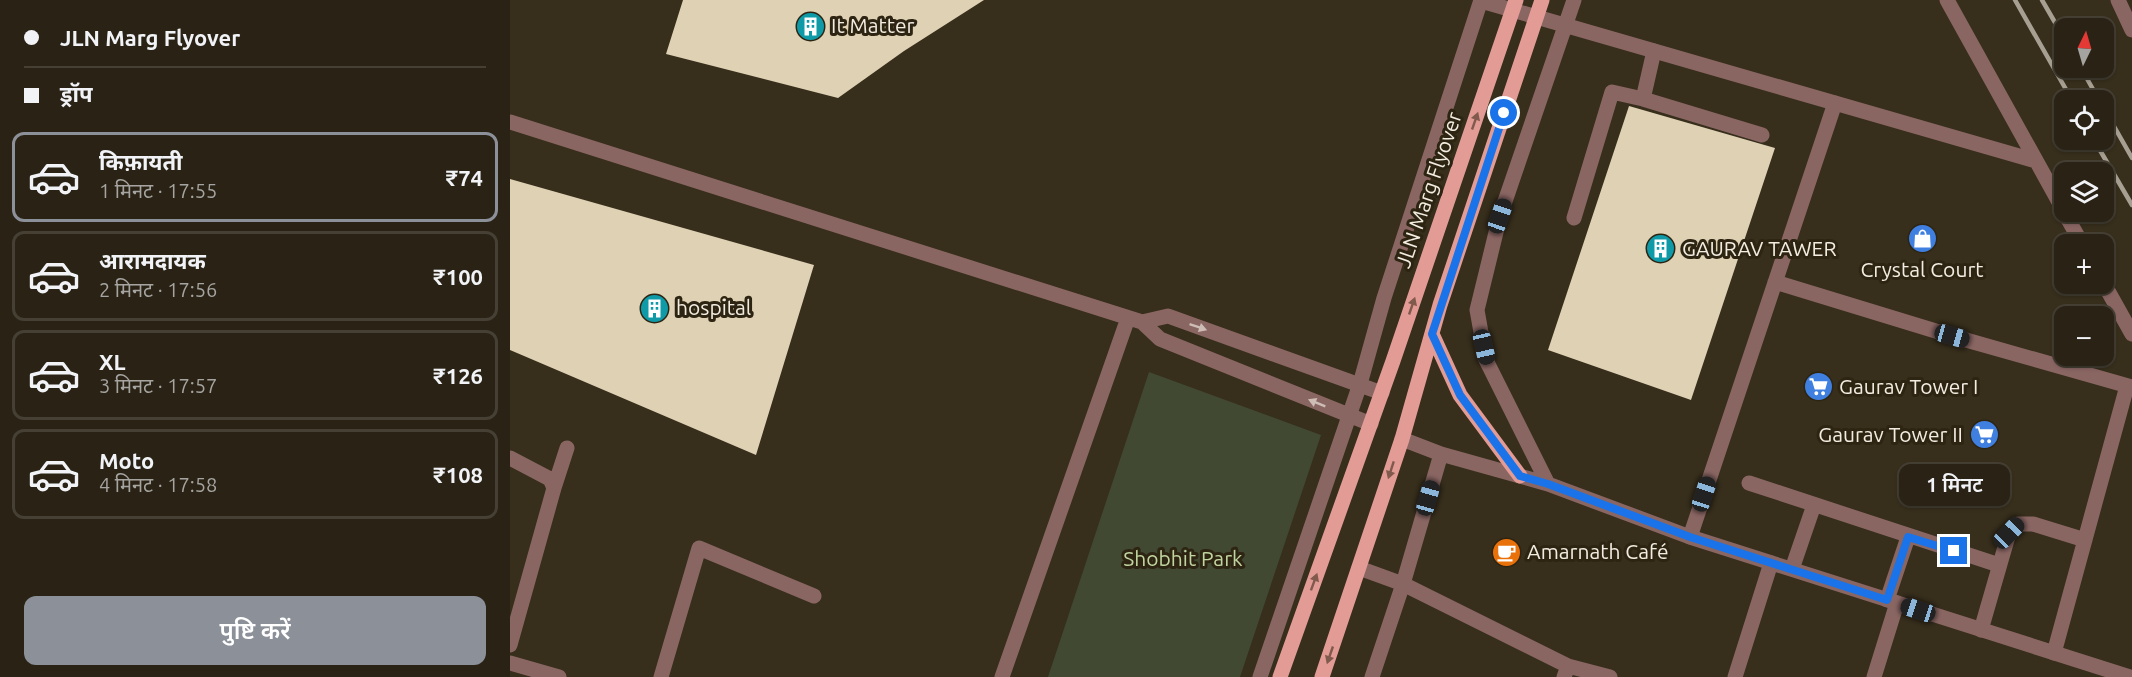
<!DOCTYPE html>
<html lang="hi">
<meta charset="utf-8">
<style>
body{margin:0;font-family:Ubuntu,"Noto Sans Devanagari",sans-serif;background:#352f22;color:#f1f3f6;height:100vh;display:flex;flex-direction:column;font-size:22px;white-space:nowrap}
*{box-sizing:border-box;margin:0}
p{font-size:20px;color:#a5a4a0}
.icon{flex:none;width:33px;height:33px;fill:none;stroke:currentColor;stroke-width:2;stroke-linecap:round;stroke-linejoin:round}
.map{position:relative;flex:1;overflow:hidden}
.side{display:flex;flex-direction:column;background:#292215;width:510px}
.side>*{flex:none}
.banner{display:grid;align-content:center;height:132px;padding:0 24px;background:#292215}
.needle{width:39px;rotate:5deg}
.tools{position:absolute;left:1544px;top:18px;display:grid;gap:12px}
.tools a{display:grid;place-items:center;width:60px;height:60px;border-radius:12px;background:#292215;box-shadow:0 2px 4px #0004,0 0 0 2px #453f34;font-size:30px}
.end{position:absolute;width:27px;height:27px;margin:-14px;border:8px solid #1a73e8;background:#fff;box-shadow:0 0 0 3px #fff}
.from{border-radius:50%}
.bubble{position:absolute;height:42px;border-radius:12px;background:#292215;box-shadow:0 2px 4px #0004,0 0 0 2px #453f34;font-size:20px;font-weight:600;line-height:42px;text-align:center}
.car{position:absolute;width:18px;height:36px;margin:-18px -9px;border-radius:8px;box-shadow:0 0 4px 2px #0007;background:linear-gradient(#222 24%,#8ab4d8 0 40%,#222 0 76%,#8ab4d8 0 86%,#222 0)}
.banner b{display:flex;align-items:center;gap:21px;height:57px;font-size:22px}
.banner b+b{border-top:2px solid #453f34}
.banner i{width:15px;height:15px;background:#f1f3f6}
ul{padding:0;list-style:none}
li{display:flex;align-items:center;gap:18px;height:90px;margin:0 12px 9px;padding:0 12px;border:3px solid #453f34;border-radius:12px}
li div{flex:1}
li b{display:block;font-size:22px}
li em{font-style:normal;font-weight:600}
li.current{border-color:#8c9099}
li>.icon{width:54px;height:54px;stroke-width:1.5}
.primary-button{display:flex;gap:12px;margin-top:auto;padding:12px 24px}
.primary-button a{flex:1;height:69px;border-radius:12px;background:#8c9099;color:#fff;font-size:24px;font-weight:600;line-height:69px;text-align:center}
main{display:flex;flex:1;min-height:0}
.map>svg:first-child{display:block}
</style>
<main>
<section class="side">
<div class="banner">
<b><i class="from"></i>JLN Marg Flyover</b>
<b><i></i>ड्रॉप</b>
</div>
<ul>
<li class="current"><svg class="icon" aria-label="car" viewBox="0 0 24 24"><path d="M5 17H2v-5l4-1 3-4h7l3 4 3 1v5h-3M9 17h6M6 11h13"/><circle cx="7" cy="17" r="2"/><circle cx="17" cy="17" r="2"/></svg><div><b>किफ़ायती</b><p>1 मिनट · 17:55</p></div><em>₹74</em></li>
<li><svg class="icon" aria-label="car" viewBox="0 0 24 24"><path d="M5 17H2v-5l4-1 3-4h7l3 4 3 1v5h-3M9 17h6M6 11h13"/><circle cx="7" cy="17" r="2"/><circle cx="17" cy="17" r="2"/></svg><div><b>आरामदायक</b><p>2 मिनट · 17:56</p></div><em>₹100</em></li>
<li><svg class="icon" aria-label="car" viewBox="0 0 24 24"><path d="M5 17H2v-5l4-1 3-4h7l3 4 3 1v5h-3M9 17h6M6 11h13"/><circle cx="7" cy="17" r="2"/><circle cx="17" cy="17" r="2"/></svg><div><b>XL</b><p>3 मिनट · 17:57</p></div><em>₹126</em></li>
<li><svg class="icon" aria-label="car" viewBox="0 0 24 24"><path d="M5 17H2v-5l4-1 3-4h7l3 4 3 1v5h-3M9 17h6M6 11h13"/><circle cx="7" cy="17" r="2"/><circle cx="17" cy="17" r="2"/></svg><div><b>Moto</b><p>4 मिनट · 17:58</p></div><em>₹108</em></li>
</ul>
<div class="primary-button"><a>पुष्टि करें</a></div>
</section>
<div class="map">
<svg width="1622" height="677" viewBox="0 0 1622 677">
<rect width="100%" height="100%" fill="#372e1c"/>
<path fill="#414932" d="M639,372L811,435L730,677H538Z"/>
<path fill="#dfd1b3" d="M173,0H474L394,51L328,98L156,54Z
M1119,106L1265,148L1181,400L1038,350Z
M0,179L304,265L246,455L0,350Z"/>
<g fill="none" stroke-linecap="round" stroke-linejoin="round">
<path stroke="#8a6663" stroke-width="15" d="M1608,0L1622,30
M1133,99L1252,135
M1064,218L1102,92L1133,99L1144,51
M1265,282L1442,336L1622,387
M0,458L40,479L44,488L0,645
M1239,483L1489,565
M44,488L57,448
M1180,537L1325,103
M849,568L893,584L1058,666
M1282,569L1304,505
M1377,600L1398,537
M1471,630L1499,533L1508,524H1523L1575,540
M1544,653L1617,386
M0,663L49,677
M151,677L189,548L304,596
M1054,677L1058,666L1100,677
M1225,677L1261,563
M1364,677L1387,603"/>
<path stroke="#8a6663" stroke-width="15" d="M1437,0L1554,211
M971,1L1526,161
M0,122L632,322L650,339L861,424
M1554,212L1572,244
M1593,282L1622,334
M632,322L658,316L872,393
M892,439L931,454L1038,484L1180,537L1620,677
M1038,484L976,360L967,310L990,216L1064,0
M492,677L618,318
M750,677L850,384L874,298L971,0
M862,677L893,584L931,454"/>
<path stroke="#e39b95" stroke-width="15" d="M922,334L950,395L1010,476
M770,677L883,361L1006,0
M812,677L892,439L930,305L1032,0"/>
<path stroke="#a7a092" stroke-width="4.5" d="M1505,0L1562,100
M1532,0L1554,38
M1571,68L1589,100
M1593,107L1622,158
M1584,140L1622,205"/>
</g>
<defs><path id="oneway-solid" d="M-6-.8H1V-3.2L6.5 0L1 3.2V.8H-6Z" transform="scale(1.5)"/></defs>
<g fill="#7f5a4d">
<use href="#oneway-solid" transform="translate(965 121) rotate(-71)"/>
<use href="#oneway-solid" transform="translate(902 306) rotate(-71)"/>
<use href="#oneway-solid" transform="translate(881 470) rotate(108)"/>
<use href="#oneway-solid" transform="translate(804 582) rotate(-70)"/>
<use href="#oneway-solid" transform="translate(820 655) rotate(109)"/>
</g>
<g fill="#cebdb5">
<use href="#oneway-solid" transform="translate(688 327) rotate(19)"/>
<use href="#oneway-solid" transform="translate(807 403) rotate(-158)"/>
</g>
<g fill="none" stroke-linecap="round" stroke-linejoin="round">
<path stroke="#1a73e8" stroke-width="8" d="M994,113L922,334L950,395L1010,476L1038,484L1180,537L1377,600L1398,537L1444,551"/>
</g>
<defs>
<symbol id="building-disc" viewBox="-11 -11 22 22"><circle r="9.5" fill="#0f9aa8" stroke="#2d2412"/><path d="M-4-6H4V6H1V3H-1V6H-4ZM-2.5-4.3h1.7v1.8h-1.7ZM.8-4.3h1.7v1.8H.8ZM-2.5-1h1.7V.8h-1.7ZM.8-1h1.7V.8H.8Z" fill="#fff"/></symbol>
<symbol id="shop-disc" viewBox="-11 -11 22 22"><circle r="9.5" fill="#3f7fe0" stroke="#2d2412"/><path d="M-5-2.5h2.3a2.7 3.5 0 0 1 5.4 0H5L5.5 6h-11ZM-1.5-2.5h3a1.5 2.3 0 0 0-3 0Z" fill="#fff"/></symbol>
<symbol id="supermarket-disc" viewBox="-11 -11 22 22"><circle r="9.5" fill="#3f7fe0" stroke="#2d2412"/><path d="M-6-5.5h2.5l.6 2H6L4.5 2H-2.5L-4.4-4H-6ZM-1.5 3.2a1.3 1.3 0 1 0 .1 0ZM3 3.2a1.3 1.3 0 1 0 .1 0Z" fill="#fff"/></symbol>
<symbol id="cafe-disc" viewBox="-11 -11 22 22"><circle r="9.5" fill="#e8710a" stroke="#2d2412"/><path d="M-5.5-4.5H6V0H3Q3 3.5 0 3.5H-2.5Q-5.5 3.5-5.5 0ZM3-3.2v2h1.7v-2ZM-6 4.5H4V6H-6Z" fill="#fff"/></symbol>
</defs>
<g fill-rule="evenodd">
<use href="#building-disc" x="284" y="10" width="33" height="33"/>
<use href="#shop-disc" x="1396" y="222" width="33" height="33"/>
<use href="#building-disc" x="1134" y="232" width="33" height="33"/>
<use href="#building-disc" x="128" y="292" width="33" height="33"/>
<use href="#supermarket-disc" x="1292" y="370" width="33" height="33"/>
<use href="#supermarket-disc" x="1458" y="418" width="33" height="33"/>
<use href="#cafe-disc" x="980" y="536" width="33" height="33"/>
</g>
<g text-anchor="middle" stroke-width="6" stroke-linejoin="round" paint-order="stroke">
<g font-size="21" fill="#f2ece1" stroke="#2d2412" text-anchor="start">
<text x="321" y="33">It Matter</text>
<text x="1172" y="256">GAURAV TAWER</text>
<text x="1412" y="277" text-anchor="middle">Crystal Court</text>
<text x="166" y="315">hospital</text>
<text x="1329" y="394">Gaurav Tower I</text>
<text x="1453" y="442" text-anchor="end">Gaurav Tower II</text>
<text x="1017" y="559">Amarnath Café</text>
</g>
<g font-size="21" fill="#f2ece1" stroke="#2d2412">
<text transform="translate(919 190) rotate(-71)" y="7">JLN Marg Flyover</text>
</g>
<g font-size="21" fill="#c1d5a0" stroke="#2d2412">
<text x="673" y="566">Shobhit Park</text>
</g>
</g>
</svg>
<div class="tools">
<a><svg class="needle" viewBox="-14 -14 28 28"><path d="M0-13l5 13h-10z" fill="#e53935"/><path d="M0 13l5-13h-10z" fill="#a5a4a0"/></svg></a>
<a><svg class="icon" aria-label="locate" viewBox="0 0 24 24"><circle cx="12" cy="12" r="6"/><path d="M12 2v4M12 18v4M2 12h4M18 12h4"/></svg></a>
<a><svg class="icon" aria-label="layers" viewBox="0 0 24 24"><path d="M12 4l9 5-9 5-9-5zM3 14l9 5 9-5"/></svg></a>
<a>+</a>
<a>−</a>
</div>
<i class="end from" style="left:994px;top:113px"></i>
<i class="end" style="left:1444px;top:551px"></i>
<div class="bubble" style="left:1389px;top:464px;width:111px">1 मिनट</div>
<i class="car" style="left:990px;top:216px;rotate:19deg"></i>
<i class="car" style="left:1442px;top:336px;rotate:106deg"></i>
<i class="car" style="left:974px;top:347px;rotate:167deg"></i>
<i class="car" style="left:1194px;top:494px;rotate:18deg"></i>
<i class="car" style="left:918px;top:498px;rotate:16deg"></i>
<i class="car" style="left:1499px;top:533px;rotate:44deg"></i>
<i class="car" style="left:1408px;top:610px;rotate:288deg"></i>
</div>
</main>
